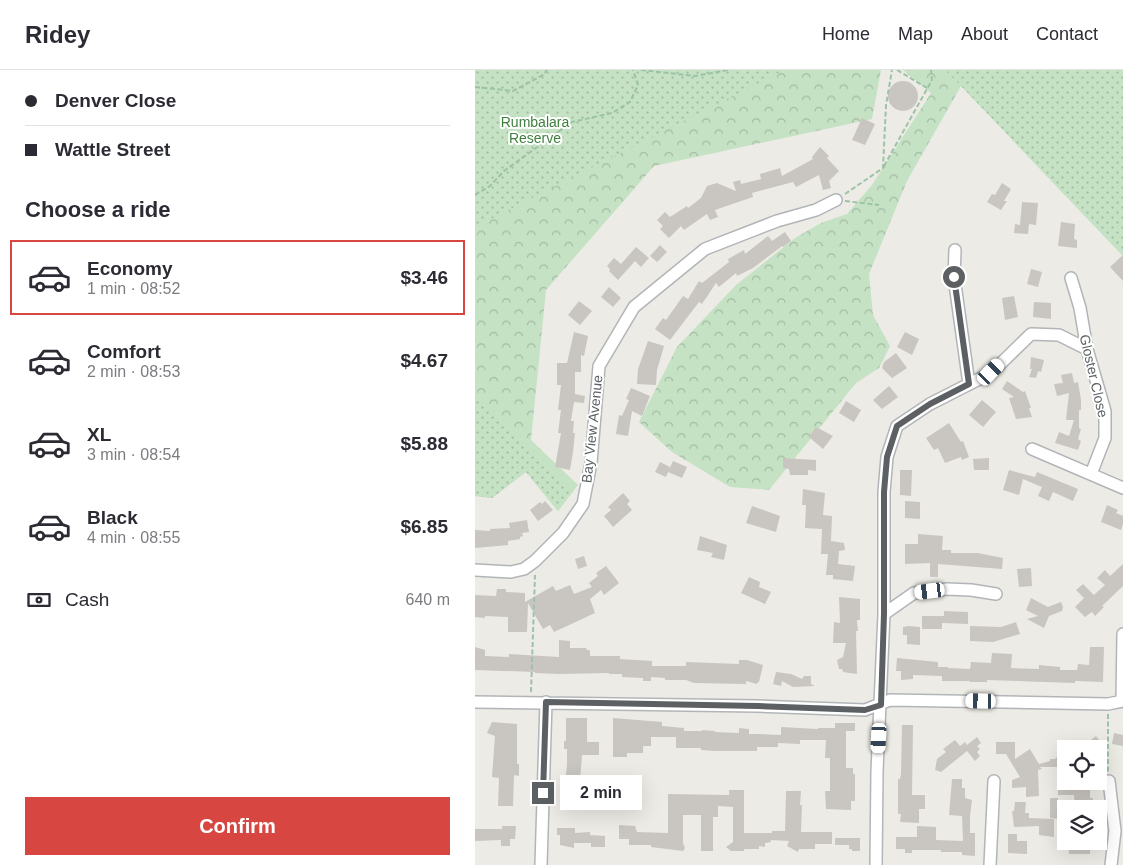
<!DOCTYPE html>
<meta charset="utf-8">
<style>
body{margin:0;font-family:Arial,sans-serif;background:#f2f2f3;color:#2b2b33;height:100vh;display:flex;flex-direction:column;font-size:19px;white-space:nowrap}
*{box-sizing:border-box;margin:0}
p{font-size:16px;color:#7c7c81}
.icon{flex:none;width:28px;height:28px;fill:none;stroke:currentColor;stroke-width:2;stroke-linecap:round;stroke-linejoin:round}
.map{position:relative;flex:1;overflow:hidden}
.side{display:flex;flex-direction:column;background:#fff;width:475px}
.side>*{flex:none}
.hud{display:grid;align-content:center;height:110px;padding:0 25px;background:#fff}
.tools{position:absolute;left:582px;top:670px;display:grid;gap:10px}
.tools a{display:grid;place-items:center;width:50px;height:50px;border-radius:0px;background:#fff;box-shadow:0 5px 20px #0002;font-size:25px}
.end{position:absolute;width:22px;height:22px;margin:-11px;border:6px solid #5c6063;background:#fff;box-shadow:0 0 0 2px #fff}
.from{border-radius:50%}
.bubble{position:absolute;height:35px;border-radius:0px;background:#fff;box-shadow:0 5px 20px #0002;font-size:16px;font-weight:700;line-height:35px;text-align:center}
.car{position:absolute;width:15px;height:30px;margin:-15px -8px;border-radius:6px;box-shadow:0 0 4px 1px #0007;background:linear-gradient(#fff 24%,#345 0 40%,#fff 0 76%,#345 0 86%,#fff 0)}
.hud b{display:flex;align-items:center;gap:18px;height:48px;font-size:19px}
.hud b+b{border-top:1px solid #e1e1e2}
.hud i{width:12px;height:12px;background:#2b2b33}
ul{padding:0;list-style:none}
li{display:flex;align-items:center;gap:15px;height:75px;margin:0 10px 8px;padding:0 15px;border:2px solid transparent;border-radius:0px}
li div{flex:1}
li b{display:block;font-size:19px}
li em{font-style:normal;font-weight:700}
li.active{border-color:#d74641}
li>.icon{width:45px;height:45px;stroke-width:1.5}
h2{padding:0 25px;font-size:22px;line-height:60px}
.pay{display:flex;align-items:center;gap:12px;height:55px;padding:0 25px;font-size:19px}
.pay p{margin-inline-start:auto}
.button{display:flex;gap:10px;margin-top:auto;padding:10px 25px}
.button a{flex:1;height:58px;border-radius:0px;background:#d74641;color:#fff;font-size:20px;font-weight:700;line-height:58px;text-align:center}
header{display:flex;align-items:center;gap:30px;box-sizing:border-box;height:70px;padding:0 25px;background:#fff;border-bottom:1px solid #e1e1e2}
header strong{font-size:24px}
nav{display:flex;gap:28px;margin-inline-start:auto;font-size:18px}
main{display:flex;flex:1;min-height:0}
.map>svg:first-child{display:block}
</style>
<header>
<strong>Ridey</strong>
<nav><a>Home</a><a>Map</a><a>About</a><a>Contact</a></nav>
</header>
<main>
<section class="side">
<div class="hud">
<b><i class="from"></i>Denver Close</b>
<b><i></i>Wattle Street</b>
</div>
<h2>Choose a ride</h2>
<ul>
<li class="active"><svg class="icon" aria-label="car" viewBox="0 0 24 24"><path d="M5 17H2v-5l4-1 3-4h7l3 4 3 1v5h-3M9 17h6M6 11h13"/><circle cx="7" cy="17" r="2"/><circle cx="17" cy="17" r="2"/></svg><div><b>Economy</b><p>1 min · 08:52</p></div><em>$3.46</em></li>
<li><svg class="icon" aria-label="car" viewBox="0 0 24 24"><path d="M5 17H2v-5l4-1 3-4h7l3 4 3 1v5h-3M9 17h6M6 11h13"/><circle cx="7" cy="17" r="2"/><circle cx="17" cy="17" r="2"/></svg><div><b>Comfort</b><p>2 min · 08:53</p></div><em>$4.67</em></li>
<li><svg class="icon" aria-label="car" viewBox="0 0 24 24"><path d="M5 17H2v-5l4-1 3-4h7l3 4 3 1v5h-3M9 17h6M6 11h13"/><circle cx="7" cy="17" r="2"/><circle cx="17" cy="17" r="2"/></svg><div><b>XL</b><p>3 min · 08:54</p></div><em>$5.88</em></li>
<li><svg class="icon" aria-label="car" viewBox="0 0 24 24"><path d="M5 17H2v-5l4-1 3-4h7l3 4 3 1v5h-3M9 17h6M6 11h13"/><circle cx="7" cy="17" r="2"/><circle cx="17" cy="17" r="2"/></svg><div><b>Black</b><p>4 min · 08:55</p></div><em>$6.85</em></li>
</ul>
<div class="pay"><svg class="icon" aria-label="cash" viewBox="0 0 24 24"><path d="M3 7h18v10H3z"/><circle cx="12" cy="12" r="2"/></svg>Cash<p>640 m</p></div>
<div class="button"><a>Confirm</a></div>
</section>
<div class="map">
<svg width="648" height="795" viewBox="0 0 648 795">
<defs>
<pattern id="forest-crowns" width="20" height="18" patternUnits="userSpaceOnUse" patternTransform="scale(1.25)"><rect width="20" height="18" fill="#c5e2c4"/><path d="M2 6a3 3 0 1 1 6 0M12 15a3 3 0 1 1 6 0" fill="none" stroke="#a3bba3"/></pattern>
<pattern id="park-dots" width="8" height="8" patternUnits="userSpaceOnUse" patternTransform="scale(1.25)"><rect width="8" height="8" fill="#c5e2c4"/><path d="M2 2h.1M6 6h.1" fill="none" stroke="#a3bba3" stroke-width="1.8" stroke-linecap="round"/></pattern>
</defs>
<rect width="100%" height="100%" fill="#edebe5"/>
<path fill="url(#forest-crowns)" d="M0,0H406L397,49L179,96L71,220L56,370L103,415L83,441L51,402L17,428L0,426Z
M428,0H648V186L486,16L432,111L394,204L398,245L415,276L404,298L381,313L294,420L255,417L197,382L164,352L202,277L261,215L320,168L346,153L372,144L397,115L456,23Z"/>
<path fill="url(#park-dots)" d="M0,0H309L0,157Z
M470,0H648V186L486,16Z
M0,323L98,421L83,441L51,402L17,428L0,426Z"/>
<path fill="#c9c6c1" d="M413 26a15 15 0 1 1 30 0a15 15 0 1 1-30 0Z
M387,48L400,54L390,75L377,70Z
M345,77L354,86L352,88L364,101L354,111L356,118L348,120L344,105L321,117L318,112L277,123L278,127L240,140L243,147L235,150L232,144L209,160L206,156L194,168L185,159L188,156L182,150L190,142L195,147L212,136L213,138L226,128L232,116L242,113L261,121L258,112L265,110L266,114L286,109L285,104L305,98L307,106L338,89L337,87Z
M527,113L536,119L529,131H532L526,140L512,132L517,124L520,125Z
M547,132L563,133L561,155L554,154L553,164L539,163L540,154L545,155Z
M586,152L600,154L599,169L602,170V178L583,176Z
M310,162L316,171L308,177L307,176L278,198L262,206L261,203L244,217L241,213L227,234L224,232L195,270L180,259L188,248L191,250L208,226L213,229L224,211L227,213L254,192L253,189L269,180L270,184L293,166L297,171Z
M185,175L192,182L182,192L175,186Z
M161,177L174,188L166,197L160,191L143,210L134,201L135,199L132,196L139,188L146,194Z
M648,185V211L635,197Z
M556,199L567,202L563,217L552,214Z
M134,217L146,228L138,237L126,227Z
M539,226L543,247L530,250L527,228Z
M104,231L117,241L105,255L93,245Z
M559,232L576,233V249L558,247Z
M99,262L113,266L109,286L106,285V302H100V324L110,326L109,333L99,332L96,351H99L98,363H100L98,382L95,400L80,397L86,363H83L86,340H83L86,315H82V293H92Z
M430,262L444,269L437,285L422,277Z
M173,271L189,276L182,300L181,315L162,314L163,299Z
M421,283L432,298L417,308L407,298L409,292Z
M556,287L569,290L566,302L563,301L561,308L554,307L557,299H555Z
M597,303L599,313L603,312L606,330V340H604V358L606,359L603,369L606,371L603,380L580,373L584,362L594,366L599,350H591L594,323L582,326L579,314L588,313L586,305Z
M532,311L548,322L550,321L556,338H554L557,347L541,349L534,328L539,327L527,319Z
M414,316L423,327L407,339L398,330Z
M156,318L175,326L167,346L157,341L153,366L141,364L144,345L147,346L154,330L151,329Z
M507,330L521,342L508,357L494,345Z
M371,331L386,340L379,352L364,343Z
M474,353L486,372L488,371L494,387L487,390L486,387L470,393L463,378L459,380L451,368Z
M341,357L358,366L348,379L334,367Z
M308,388L341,390V401L333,400V405H315L314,399L308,398Z
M514,388V400H499L498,389Z
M198,391L212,397L207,408L193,402L191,407L180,402L185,392L195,397L193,402Z
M425,400H437L436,426L425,425Z
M534,400L560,407L562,402L603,419L598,431L578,422L574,431L563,426L567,417L548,409L544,425L528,420Z
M328,419L350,423L348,445L357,446L356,471L369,473L370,480L364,481L363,494L380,496L378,511L358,509V505H351L353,484H346L347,459L330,458L331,435H327Z
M148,423L155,431L152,434L157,440L138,457L129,446L136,440L133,437Z
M70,431L78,440L63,451L55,440L65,432L67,434Z
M430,431L445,432V449L430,448Z
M632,435L643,440L641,443L648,446V454L646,460L626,452Z
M277,436L305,446L301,462L271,453Z
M52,450L54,462L47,463L48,466L45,467V469L33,471V475L0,478V460L15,461V459L35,458L34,453Z
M443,464L468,466L467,480H476V483H503L528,488L527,499L463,494V507H455V493L430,494V474H443Z
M225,466L252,475L249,490L236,487L238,483L222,480Z
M109,486L112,496L103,499L100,489Z
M648,494V516L627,536L629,537L620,546L617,542L610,547L600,537L609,528L601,520L608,514L619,525L630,515L622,508L630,500L635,506Z
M131,496L144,513L129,525L126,520L115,529L120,543L79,562L75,555L68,559L53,533L52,562H33V547L10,546V548L0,547V525L21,526L22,519H31V522L50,523V532L78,516L81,521L95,515L99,524L117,517L114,513L123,506L121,503Z
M556,498L557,516L544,517L542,499Z
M274,507L285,512L284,517L296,522L290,534L266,523Z
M364,527L385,529V550H382L383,561H381L382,604L368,602L367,599H364L362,590L368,587L371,573H358L359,552L365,553Z
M556,528L573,537L586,532L588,537L587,541L574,546L569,558L552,549L563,546L551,540Z
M469,541L493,542V554L467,553V559H447V546H469Z
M541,552L545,564L518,572L495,571V556L526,557Z
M434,556L445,557V575L432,574V565H428V557Z
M84,570L95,571V578H111L112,580H115V586H145V589L177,591V596H211V592L264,594V590H272L288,595L284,612H283L282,614L271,611V614L219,613L211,610H190V608L176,607V611H168V608L147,607V604H134V603L84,604L60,603V602L0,600V577L10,580V586L34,587V584L84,587Z
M615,577H629L628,612L600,611V613L512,610V612H495V611H467V606L438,605V609L426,610V601H421L422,588L463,592V597H473V598L495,599L496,592L516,593L517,583L537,584L536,598L564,599V595L585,597V600H602L603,594L614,595Z
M301,602L316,604L327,609L329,606H336V614L340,616L318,617L307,611L306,616L298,614Z
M91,648H112V672H124V685H107L103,737H89L90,729H88L92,695V679H89V671H91Z
M138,648L187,652V656L209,658V661H227V660L240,661V662L264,663V658L274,659V664H282L306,665V657L343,659V658H360V653H380V661H371V698H378V704H380V731H376V740L351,739L350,721H355V688H350L351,670H325V674L303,673V677H282V681H239L226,680V678H201V667H176V676H168V683H152V687H138Z
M17,652L42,654V694H44V706L39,705L38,736H23L24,708L17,707L20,666L12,663Z
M427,655H438L437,725H450V739H444V753L425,752L426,744H423V709H425L426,704Z
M639,663L648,665V676L637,674Z
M621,666L628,675L623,679H604Z
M502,667L506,673L502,676L505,679L502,682L505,686L500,691L492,681L466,702L460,700L462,689L471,682L468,679L480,670L485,676L490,672L492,675Z
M521,672H540V689L555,679L564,694L575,691V689H580L591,677V711H603V717H615V728H618L616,739H600L599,725H583L582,697H565L567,699L563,700L564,726L551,727V717L537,718V710L545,707L531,684H521Z
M477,709H487V718H490V728L497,730L495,746V763H500V786L487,785V782H466V780H437V783H430V779H421V767H442V756L461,757V770L488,771L487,746L474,745Z
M254,720H269V763H297V761H310L311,721H326L325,735H327L326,762H357V774H340V779H324L323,782L312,776L314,771L296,770V772L290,773V777L284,776V779H269V781H256L251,777L258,772V737L243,736V747H238V781H226V745H208V773L210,778L208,781L176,777V775H154V769H144V755L160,756L162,762L193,763V724L254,725Z
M575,728H583V749L575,748Z
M540,732H551L550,743H554V748L579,749V767L564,765V756L539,757L537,741H539Z
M27,756H41L40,769H35V776H26V770L0,771V759H27Z
M82,758H100V763L115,762V765L130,766V777H116V773H99V778L85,775V765H82Z
M533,764H542V771H552V784L533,783Z
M360,768H385V781H377V779H374V775H360Z
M586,771H620V780H615V784H594V779L586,778Z"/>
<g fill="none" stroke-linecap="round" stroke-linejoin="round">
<defs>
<path id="minor" d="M480,180L479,207L494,314
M596,208L605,238L612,279L630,341V368L616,404
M557,379L648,418
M0,500L36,502L49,499L60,491L88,463L108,434L116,393L124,296L159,237L230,179L302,151L341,140L361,130
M409,544L439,523L472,519L496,520L521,524
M647,631L648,564
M0,632L283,636L390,640L415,630L633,634L648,631
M634,711L640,761L636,795
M66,795L71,632
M401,795L402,701L409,544V422L412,387L422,356L455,334L516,303L556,264L584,265L612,279
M515,795L519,711"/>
</defs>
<use href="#minor" stroke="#b2b5b8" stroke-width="14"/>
<path stroke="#9dc3a6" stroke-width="2" stroke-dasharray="5 2.5" stroke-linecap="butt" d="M166,0L220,6L253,0
M422,0L452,18
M0,17L38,21L68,5L72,0
M409,96L457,10L456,0
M370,124L408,98L411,35L417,0
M0,125L15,116L29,101L97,52L137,43L155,32L163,15L158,0
M370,131L404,135
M56,622L60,505
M633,644V702"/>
<use href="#minor" stroke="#fff" stroke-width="11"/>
</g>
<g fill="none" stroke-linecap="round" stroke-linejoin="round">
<path stroke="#5c6063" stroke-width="6" d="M68,723L71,632L283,636L390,640L406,635L409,544V422L412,387L422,356L455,334L494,314L479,207"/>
</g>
<g text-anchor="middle" stroke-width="4" stroke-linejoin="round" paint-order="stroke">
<g font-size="14" fill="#3e813e" stroke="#fff">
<text x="60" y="57">Rumbalara<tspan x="60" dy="16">Reserve</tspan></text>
</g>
<g font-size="14" fill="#5c6063" stroke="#fff">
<text transform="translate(619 306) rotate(77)" y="5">Gloster Close</text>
<text transform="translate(117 359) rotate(-84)" y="5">Bay View Avenue</text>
</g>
</g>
</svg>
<div class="tools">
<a><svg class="icon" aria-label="locate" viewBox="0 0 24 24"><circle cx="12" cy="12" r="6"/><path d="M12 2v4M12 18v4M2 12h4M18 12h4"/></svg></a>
<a><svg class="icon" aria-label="layers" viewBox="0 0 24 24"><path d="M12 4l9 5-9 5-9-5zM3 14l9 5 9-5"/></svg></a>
</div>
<i class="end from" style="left:479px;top:207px"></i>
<i class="end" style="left:68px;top:723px"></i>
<div class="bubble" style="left:85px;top:705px;width:82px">2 min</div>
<i class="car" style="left:516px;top:302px;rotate:45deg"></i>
<i class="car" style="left:455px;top:521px;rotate:263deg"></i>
<i class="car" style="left:506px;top:631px;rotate:271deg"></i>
<i class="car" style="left:404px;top:668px;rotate:183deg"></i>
</div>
</main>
